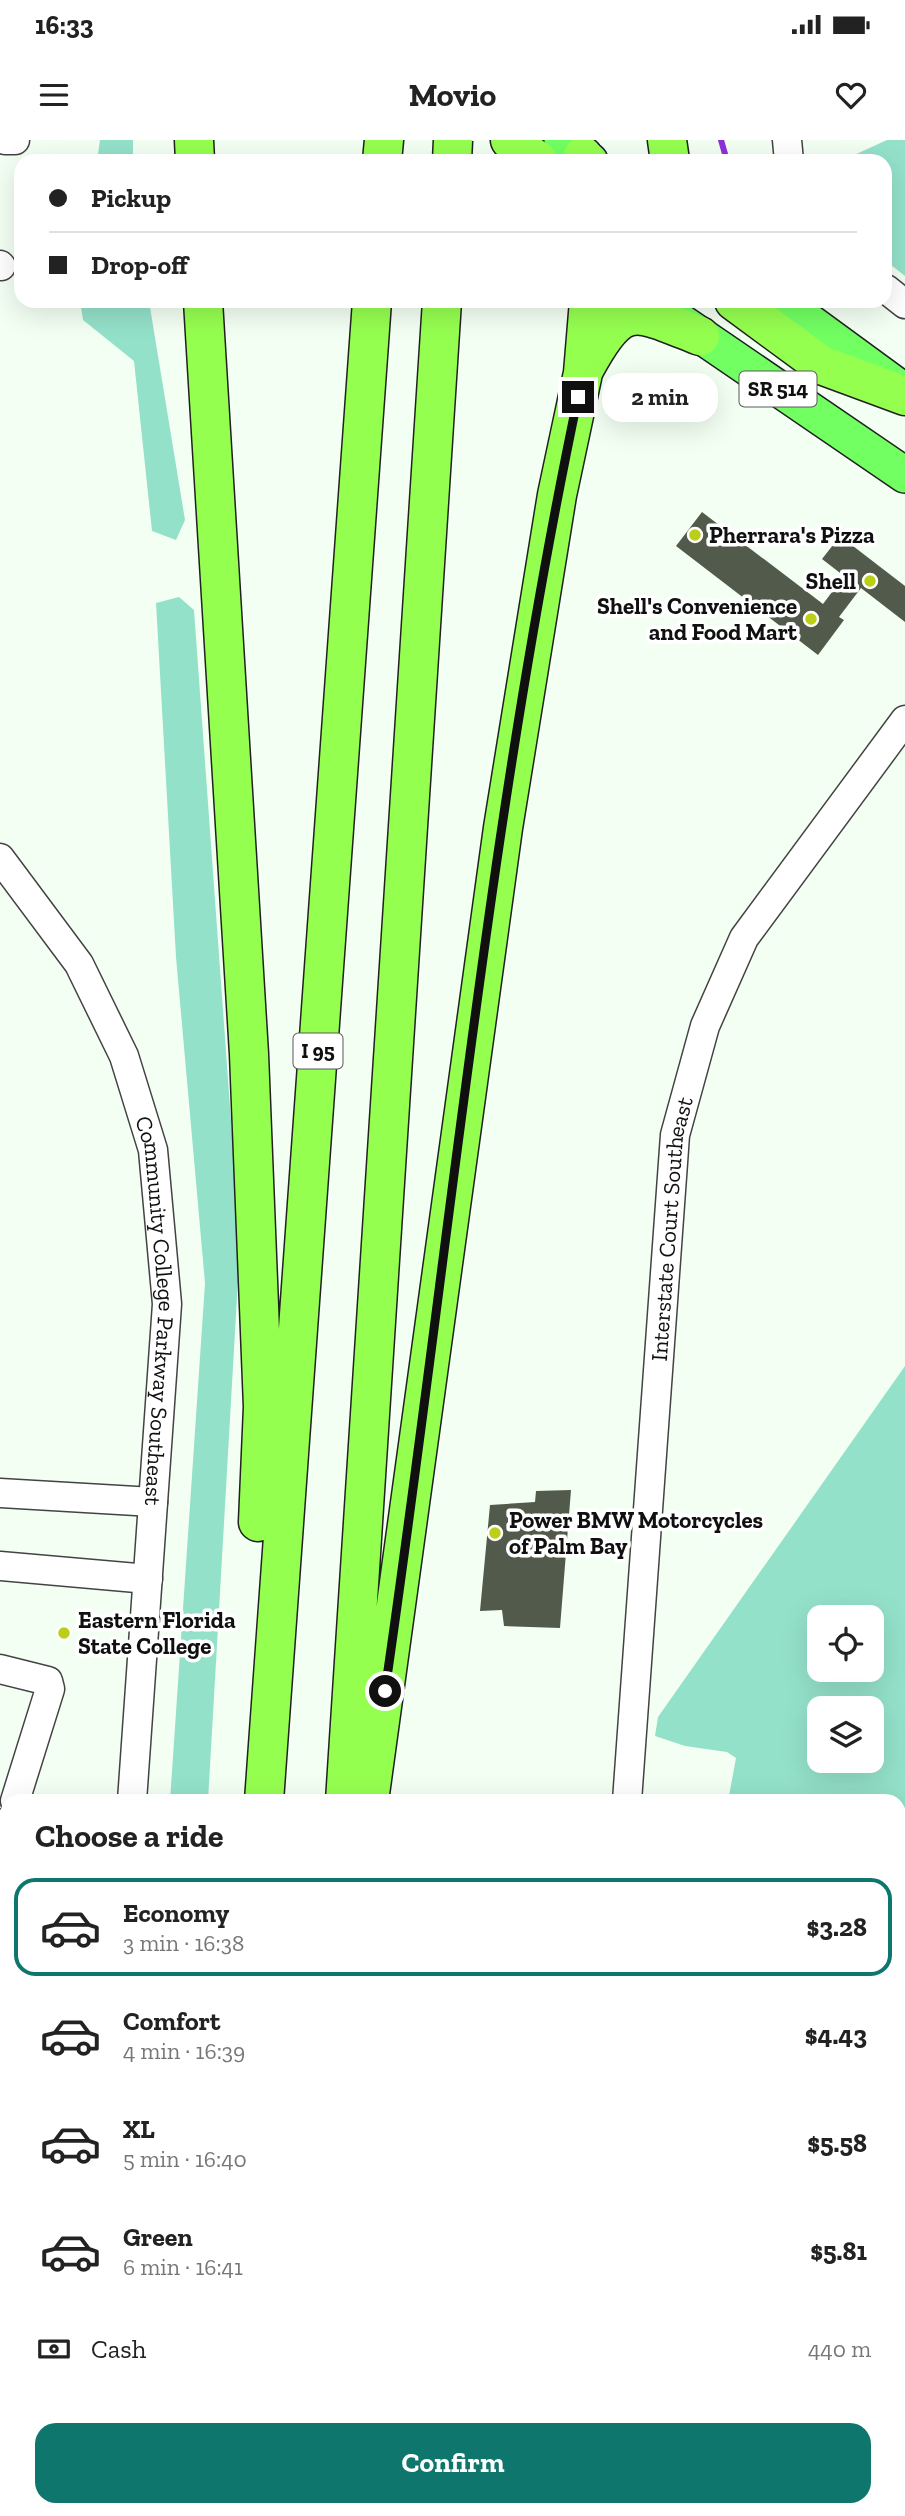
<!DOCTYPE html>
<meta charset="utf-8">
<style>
body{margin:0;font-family:"Zilla Slab",serif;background:#f6f6f6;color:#222;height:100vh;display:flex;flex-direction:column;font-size:26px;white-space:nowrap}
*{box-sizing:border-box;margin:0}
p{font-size:23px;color:#767676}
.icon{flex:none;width:38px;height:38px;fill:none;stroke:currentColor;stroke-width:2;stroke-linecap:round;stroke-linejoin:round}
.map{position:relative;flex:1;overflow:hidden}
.panel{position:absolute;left:0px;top:1654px;width:906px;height:723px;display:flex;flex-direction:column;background:#fff;border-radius:21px 21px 0 0;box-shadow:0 7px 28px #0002}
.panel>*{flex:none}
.hud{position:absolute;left:14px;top:14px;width:878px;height:154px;border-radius:21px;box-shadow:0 7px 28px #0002;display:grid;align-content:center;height:154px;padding:0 35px;background:#fff}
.tools{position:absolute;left:807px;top:1465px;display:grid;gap:14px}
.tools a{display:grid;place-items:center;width:77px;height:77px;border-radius:14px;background:#fff;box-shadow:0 7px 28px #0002;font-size:35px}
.end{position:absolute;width:32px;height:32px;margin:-16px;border:9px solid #101010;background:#fff;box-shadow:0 0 0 4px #fff}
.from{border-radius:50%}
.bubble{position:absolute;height:49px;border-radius:21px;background:#fff;box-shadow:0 7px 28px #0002;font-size:23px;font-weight:800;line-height:49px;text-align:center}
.hud b{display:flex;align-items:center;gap:24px;height:66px;font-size:26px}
.hud b+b{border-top:2px solid #e0e0e0}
.hud i{width:18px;height:18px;background:#222}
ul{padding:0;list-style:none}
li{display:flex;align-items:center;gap:21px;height:98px;margin:0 14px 10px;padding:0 21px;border:4px solid transparent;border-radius:21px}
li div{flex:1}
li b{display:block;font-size:26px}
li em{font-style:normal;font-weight:800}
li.active{border-color:#0f766e}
li>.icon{width:63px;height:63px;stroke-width:1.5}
h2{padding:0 35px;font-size:32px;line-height:84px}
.pay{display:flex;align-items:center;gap:18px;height:77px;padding:0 35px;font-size:26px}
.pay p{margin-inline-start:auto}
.action{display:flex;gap:14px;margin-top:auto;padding:14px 35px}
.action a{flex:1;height:80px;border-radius:21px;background:#0f766e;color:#fff;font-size:28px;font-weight:800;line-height:80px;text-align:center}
.status{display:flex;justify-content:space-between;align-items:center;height:49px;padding:0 35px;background:#fff;direction:ltr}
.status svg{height:19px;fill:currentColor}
header{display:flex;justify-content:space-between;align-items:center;height:91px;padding:0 35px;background:#fff;font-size:32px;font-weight:800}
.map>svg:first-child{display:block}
</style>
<div class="status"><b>16:33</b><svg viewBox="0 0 49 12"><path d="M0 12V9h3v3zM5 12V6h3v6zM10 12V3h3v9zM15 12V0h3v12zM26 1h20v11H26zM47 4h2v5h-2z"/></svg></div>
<header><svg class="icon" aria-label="menu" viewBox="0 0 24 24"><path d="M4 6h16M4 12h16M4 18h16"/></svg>Movio<svg class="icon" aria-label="heart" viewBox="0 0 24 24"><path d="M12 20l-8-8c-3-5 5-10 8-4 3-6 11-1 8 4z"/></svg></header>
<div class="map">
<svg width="905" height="2376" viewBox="0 0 905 2376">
<rect width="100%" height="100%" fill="#f3fff2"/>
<path fill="#b7eeda" d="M900,1774L905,1778V1912L900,1908Z
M401,2370H598L606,2376H400Z"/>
<path fill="#94e1ca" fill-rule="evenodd" d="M100,0H133V21H97Z
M887,0H905V136L886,121V21H841Z
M80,161H149L185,380L176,400L152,391L134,221L83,180Z
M179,457L194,470L240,1105L208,1661H170L205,1143L176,817L156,463Z
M905,1226V1778L900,1774V1661H728L736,1618L727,1612L685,1606L655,1596L658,1577ZM819,1477H872V1530H819ZM819,1568H872V1620H819Z
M900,1908L905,1912V2293L900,2297Z
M598,2370H790L785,2376H606Z"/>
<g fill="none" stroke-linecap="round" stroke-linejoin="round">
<path stroke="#8e30db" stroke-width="6" d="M721,0L727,21"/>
</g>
<path fill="#525a4b" d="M702,372L823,464L844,436L822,419L840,396L905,446V482L861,448L839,477L844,480L818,515L676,406Z
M571,1350L560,1488L504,1486L502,1470L480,1471L490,1365L535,1362L536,1351Z"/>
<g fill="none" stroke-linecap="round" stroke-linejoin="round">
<defs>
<g id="minor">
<path d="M5,0H15"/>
<path d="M787,0L789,21"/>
<path d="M0,125L1,126"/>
<path d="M886,149L905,164"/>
<path id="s1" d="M0,718L79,824L124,916L153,1010L167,1164L132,1661"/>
<path d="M0,1353L153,1362"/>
<path d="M0,1426L148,1439"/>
<path d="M0,1529L48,1541L50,1549L15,1661"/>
<path id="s2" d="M627,1661L675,995L705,886L744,798L905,580"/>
<path d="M0,1701L7,1682"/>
<path d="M0,2041L7,2044"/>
<path d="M18,2376L21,2370"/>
</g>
<path id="major" d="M562,0L590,21
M781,161L897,246
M678,180L905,335"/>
<path id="highway" d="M194,0L195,21
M510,0L538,21
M667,0L670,21
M583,16L586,21
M382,21L384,0
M203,161L249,914L263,1267L258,1382
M734,161L821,225L905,256
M585,228C623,158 634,170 700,196
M264,1661L372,161
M345,1661L442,161
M369,1661L503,688L557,355L583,233L589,161
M216,2376V2370
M300,2376V2370"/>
</defs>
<use href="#minor" stroke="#434343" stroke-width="31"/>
<use href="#major" stroke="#212121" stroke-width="38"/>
<use href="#highway" stroke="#212121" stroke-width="41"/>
<path stroke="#323232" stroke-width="3.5" stroke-dasharray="7 3.5" stroke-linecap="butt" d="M812,2376L817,2370"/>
<use href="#minor" stroke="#fff" stroke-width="28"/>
<use href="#major" stroke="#71ff62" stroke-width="35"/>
<use href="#highway" stroke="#95ff50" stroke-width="38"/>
<defs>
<path id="highway-bridge" d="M452,21L453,0"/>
</defs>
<use href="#highway-bridge" stroke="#212121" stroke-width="41" stroke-linecap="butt"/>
<use href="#highway-bridge" stroke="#95ff50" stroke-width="38"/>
</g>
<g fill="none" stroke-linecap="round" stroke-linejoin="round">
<path stroke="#101010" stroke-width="9" d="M385,1551C448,1120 488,684 578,257"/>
</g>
<g fill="#bccf18" stroke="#fff" stroke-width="2.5">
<circle cx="695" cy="395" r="7"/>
<circle cx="870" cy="441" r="7"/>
<circle cx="811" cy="479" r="7"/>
<circle cx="495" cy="1393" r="7"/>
<circle cx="64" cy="1493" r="7"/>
</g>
<g text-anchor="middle" stroke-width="7" stroke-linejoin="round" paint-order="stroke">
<g fill="#fff" stroke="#585858" stroke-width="2">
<rect x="739.5" y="231.5" width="77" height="35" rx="5"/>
<rect x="293.5" y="893.5" width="49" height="35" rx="5"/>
</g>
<g font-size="21" font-weight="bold" fill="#101010">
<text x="778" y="256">SR 514</text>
<text x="318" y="918">I 95</text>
</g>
<g font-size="23" font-weight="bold" fill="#101010" stroke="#fff" text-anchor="start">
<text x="709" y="403">Pherrara's Pizza</text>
<text x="856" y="449" text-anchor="end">Shell</text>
<text x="797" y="474" text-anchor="end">Shell's Convenience<tspan x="797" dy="26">and Food Mart</tspan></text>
<text x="509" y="1388">Power BMW Motorcycles<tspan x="509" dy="26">of Palm Bay</tspan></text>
<text x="78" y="1488">Eastern Florida<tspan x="78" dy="26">State College</tspan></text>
</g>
<g font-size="23" fill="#101010" stroke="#fff">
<text dy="8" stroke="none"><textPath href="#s2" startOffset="574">Interstate Court Southeast</textPath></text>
<text dy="8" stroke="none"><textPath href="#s1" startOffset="494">Community College Parkway Southeast</textPath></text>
</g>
</g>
</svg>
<div class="tools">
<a><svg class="icon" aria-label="locate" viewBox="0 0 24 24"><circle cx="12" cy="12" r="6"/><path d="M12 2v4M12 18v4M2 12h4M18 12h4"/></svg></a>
<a><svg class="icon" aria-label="layers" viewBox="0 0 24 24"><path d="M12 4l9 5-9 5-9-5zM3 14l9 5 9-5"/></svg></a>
</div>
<i class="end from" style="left:385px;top:1551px"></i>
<i class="end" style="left:578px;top:257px"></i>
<div class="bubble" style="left:602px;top:233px;width:116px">2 min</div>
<div class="hud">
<b><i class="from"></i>Pickup</b>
<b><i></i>Drop-off</b>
</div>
<section class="panel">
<h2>Choose a ride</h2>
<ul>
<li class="active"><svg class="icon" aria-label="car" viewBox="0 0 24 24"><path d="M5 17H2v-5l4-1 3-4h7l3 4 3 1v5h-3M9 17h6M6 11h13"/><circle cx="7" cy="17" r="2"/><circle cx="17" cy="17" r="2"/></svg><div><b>Economy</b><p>3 min · 16:38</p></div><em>$3.28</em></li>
<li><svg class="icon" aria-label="car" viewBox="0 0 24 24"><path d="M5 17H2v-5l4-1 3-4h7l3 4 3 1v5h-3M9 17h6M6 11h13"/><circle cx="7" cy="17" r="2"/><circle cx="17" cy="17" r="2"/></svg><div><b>Comfort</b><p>4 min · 16:39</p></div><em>$4.43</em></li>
<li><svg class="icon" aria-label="car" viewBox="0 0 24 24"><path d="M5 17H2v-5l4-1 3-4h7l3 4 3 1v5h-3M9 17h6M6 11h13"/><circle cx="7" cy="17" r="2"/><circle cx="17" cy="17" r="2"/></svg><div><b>XL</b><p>5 min · 16:40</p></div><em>$5.58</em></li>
<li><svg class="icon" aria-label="car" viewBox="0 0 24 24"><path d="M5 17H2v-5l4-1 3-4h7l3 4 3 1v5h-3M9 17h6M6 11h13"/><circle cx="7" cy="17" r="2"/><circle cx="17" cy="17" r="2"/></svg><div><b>Green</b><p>6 min · 16:41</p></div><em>$5.81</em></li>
</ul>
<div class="pay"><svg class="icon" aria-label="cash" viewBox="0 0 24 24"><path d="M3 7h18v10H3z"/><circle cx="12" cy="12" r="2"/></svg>Cash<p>440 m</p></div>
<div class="action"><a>Confirm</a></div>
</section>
</div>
